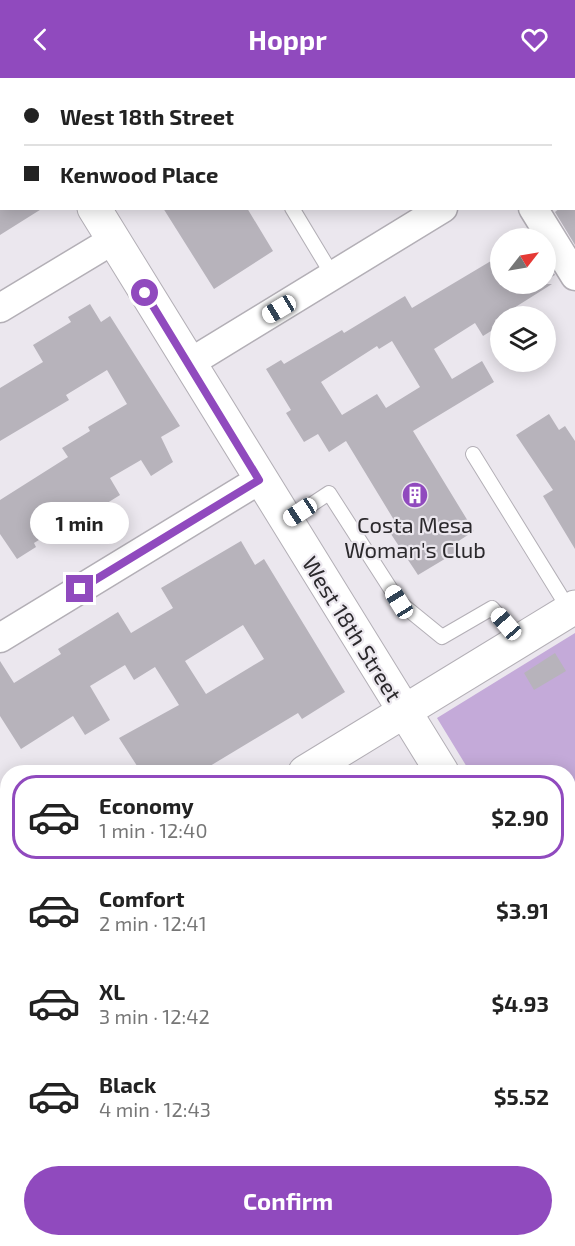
<!DOCTYPE html>
<meta charset="utf-8">
<style>
body{margin:0;font-family:"Exo 2",sans-serif;background:#f2f2f2;color:#222;height:100vh;display:flex;flex-direction:column;font-size:22px;white-space:nowrap}
*{box-sizing:border-box;margin:0}
p{font-size:20px;color:#767676}
.icon{flex:none;width:33px;height:33px;fill:none;stroke:currentColor;stroke-width:2;stroke-linecap:round;stroke-linejoin:round}
.map{position:relative;flex:1;overflow:hidden}
.drawer{position:absolute;left:0px;top:687px;width:576px;height:482px;display:flex;flex-direction:column;background:#fff;border-radius:24px 24px 0 0;box-shadow:0 3px 15px #0003}
.drawer>*{flex:none}
.hud{position:absolute;left:0px;top:0px;width:576px;height:132px;box-shadow:0 3px 15px #0003;display:grid;align-content:center;height:132px;padding:0 24px;background:#fff}
.needle{width:39px;rotate:59deg}
.controls{position:absolute;left:490px;top:150px;display:grid;gap:12px}
.controls a{display:grid;place-items:center;width:66px;height:66px;border-radius:50%;background:#fff;box-shadow:0 3px 15px #0003;font-size:30px}
.end{position:absolute;width:27px;height:27px;margin:-14px;border:8px solid #904abe;background:#fff;box-shadow:0 0 0 3px #fff}
.from{border-radius:50%}
.bubble{position:absolute;height:42px;border-radius:21px;background:#fff;box-shadow:0 3px 15px #0003;font-size:20px;font-weight:700;line-height:42px;text-align:center}
.car{position:absolute;width:18px;height:36px;margin:-18px -9px;border-radius:8px;box-shadow:0 0 4px 2px #0007;background:linear-gradient(#fff 24%,#345 0 40%,#fff 0 76%,#345 0 86%,#fff 0)}
.hud b{display:flex;align-items:center;gap:21px;height:57px;font-size:22px}
.hud b+b{border-top:2px solid #e0e0e0}
.hud i{width:15px;height:15px;background:#222}
ul{padding:10px 0 0;list-style:none}
li{display:flex;align-items:center;gap:18px;height:84px;margin:0 12px 9px;padding:0 12px;border:3px solid transparent;border-radius:24px}
li div{flex:1}
li b{display:block;font-size:22px}
li em{font-style:normal;font-weight:700}
li.current{border-color:#904abe}
li>.icon{width:54px;height:54px;stroke-width:1.5}
.primary-button{display:flex;gap:12px;margin-top:auto;padding:12px 24px}
.primary-button a{flex:1;height:69px;border-radius:36px;background:#904abe;color:#fff;font-size:24px;font-weight:700;line-height:69px;text-align:center}
header{display:flex;justify-content:space-between;align-items:center;height:78px;padding:0 24px;background:#904abe;color:#fff;font-size:27px;font-weight:700}
.map>svg:first-child{display:block}
</style>
<header><svg class="icon" aria-label="back" viewBox="0 0 24 24"><path d="M15 5l-7 7 7 7"/></svg>Hoppr<svg class="icon" aria-label="heart" viewBox="0 0 24 24"><path d="M12 20l-8-8c-3-5 5-10 8-4 3-6 11-1 8 4z"/></svg></header>
<div class="map">
<svg width="575" height="1168" viewBox="0 0 575 1168">
<rect width="100%" height="100%" fill="#ebe7ee"/>
<path fill="#c4aad9" d="M575,555V867L568,856V694H470L437,640Z"/>
<path fill="#b7b3bb" fill-rule="evenodd" d="M0,130H43L0,157Z
M163,130H247L273,173L214,211Z
M560,130H575V167L555,134Z
M501,177V206H552L495,242L499,248L483,258L475,245L434,271L452,301L482,283L494,304L413,353L474,453L454,466L458,473L418,497L385,447L394,442L346,363L329,374L318,356L304,364L286,335L291,332L266,291L281,282L284,286L342,252L344,255L405,218L412,230ZM392,263L420,309L386,330L377,316L342,337L321,304L377,268L379,271Z
M546,182L555,197L546,202Z
M90,226L101,244L110,238L180,348L161,359L173,384L151,398L141,382L110,400L120,417L96,432L94,428L34,465L36,469L17,481L0,456V422L68,379L62,370L90,353L88,349L127,326L107,292L66,317L69,322L0,363V310L43,284L33,267L71,244L68,239Z
M549,336L559,352L565,348L575,363V471L543,418L553,412L516,357Z
M241,463L255,487L264,481L345,614L302,641L298,635L200,694H141L119,660L179,627L155,589L134,602L125,587L90,608L110,642L85,657L73,638L21,671L0,638V583L14,605L61,576L58,571L118,534L131,555L173,530L161,510ZM243,547L264,581L206,616L185,583Z
M555,575L566,593L534,612L524,595Z"/>
<g fill="none" stroke-linecap="round" stroke-linejoin="round">
<defs>
<path id="lane" d="M172,2L173,0
M292,130L333,198
M473,376L570,533
M285,444L329,415L399,524L442,559L492,530L520,563
M0,1137L8,1138
M151,1161L195,1168
M55,1168L56,1161
M566,1168L575,1162"/>
<path id="street" d="M452,0V2
M533,130L575,198
M0,230L113,162
M188,286L443,130
M0,560L259,402"/>
<path id="secondary" d="M13,0L14,2
M94,130L442,694
M305,694L575,529
M0,882L8,877
M568,885L575,896"/>
</defs>
<use href="#lane" stroke="#b3afb6" stroke-width="16"/>
<use href="#street" stroke="#b3afb6" stroke-width="31"/>
<use href="#secondary" stroke="#b3afb6" stroke-width="35"/>
<use href="#lane" stroke="#fff" stroke-width="14"/>
<use href="#street" stroke="#fff" stroke-width="28"/>
<use href="#secondary" stroke="#fff" stroke-width="33"/>
</g>
<g fill="none" stroke-linecap="round" stroke-linejoin="round">
<path stroke="#904abe" stroke-width="8" d="M80,511L259,402L145,215"/>
</g>
<defs>
<symbol id="building-disc" viewBox="-11 -11 22 22"><circle r="9.5" fill="#904abe" stroke="#ebe7ee"/><path d="M-4-6H4V6H1V3H-1V6H-4ZM-2.5-4.3h1.7v1.8h-1.7ZM.8-4.3h1.7v1.8H.8ZM-2.5-1h1.7V.8h-1.7ZM.8-1h1.7V.8H.8Z" fill="#fff"/></symbol>
</defs>
<g fill-rule="evenodd">
<use href="#building-disc" x="400" y="402" width="30" height="30"/>
</g>
<g text-anchor="middle" stroke-width="4.5" stroke-linejoin="round" paint-order="stroke">
<g font-size="22" fill="#2b292c" stroke="#ebe7ee">
<text x="415" y="455">Costa Mesa<tspan x="415" dy="25">Woman's Club</tspan></text>
</g>
<g font-size="22" fill="#2b292c" stroke="#ebe7ee">
<text transform="translate(352 551) rotate(58)" y="8">West 18th Street</text>
</g>
</g>
</svg>
<div class="controls">
<a><svg class="needle" viewBox="-14 -14 28 28"><path d="M0-13l5 13h-10z" fill="#e53935"/><path d="M0 13l5-13h-10z" fill="#767676"/></svg></a>
<a><svg class="icon" aria-label="layers" viewBox="0 0 24 24"><path d="M12 4l9 5-9 5-9-5zM3 14l9 5 9-5"/></svg></a>
</div>
<i class="end from" style="left:145px;top:215px"></i>
<i class="end" style="left:80px;top:511px"></i>
<div class="bubble" style="left:30px;top:424px;width:99px">1 min</div>
<i class="car" style="left:279px;top:231px;rotate:239deg"></i>
<i class="car" style="left:300px;top:434px;rotate:237deg"></i>
<i class="car" style="left:399px;top:524px;rotate:328deg"></i>
<i class="car" style="left:506px;top:546px;rotate:319deg"></i>
<div class="hud">
<b><i class="from"></i>West 18th Street</b>
<b><i></i>Kenwood Place</b>
</div>
<section class="drawer">
<ul>
<li class="current"><svg class="icon" aria-label="car" viewBox="0 0 24 24"><path d="M5 17H2v-5l4-1 3-4h7l3 4 3 1v5h-3M9 17h6M6 11h13"/><circle cx="7" cy="17" r="2"/><circle cx="17" cy="17" r="2"/></svg><div><b>Economy</b><p>1 min · 12:40</p></div><em>$2.90</em></li>
<li><svg class="icon" aria-label="car" viewBox="0 0 24 24"><path d="M5 17H2v-5l4-1 3-4h7l3 4 3 1v5h-3M9 17h6M6 11h13"/><circle cx="7" cy="17" r="2"/><circle cx="17" cy="17" r="2"/></svg><div><b>Comfort</b><p>2 min · 12:41</p></div><em>$3.91</em></li>
<li><svg class="icon" aria-label="car" viewBox="0 0 24 24"><path d="M5 17H2v-5l4-1 3-4h7l3 4 3 1v5h-3M9 17h6M6 11h13"/><circle cx="7" cy="17" r="2"/><circle cx="17" cy="17" r="2"/></svg><div><b>XL</b><p>3 min · 12:42</p></div><em>$4.93</em></li>
<li><svg class="icon" aria-label="car" viewBox="0 0 24 24"><path d="M5 17H2v-5l4-1 3-4h7l3 4 3 1v5h-3M9 17h6M6 11h13"/><circle cx="7" cy="17" r="2"/><circle cx="17" cy="17" r="2"/></svg><div><b>Black</b><p>4 min · 12:43</p></div><em>$5.52</em></li>
</ul>
<div class="primary-button"><a>Confirm</a></div>
</section>
</div>
